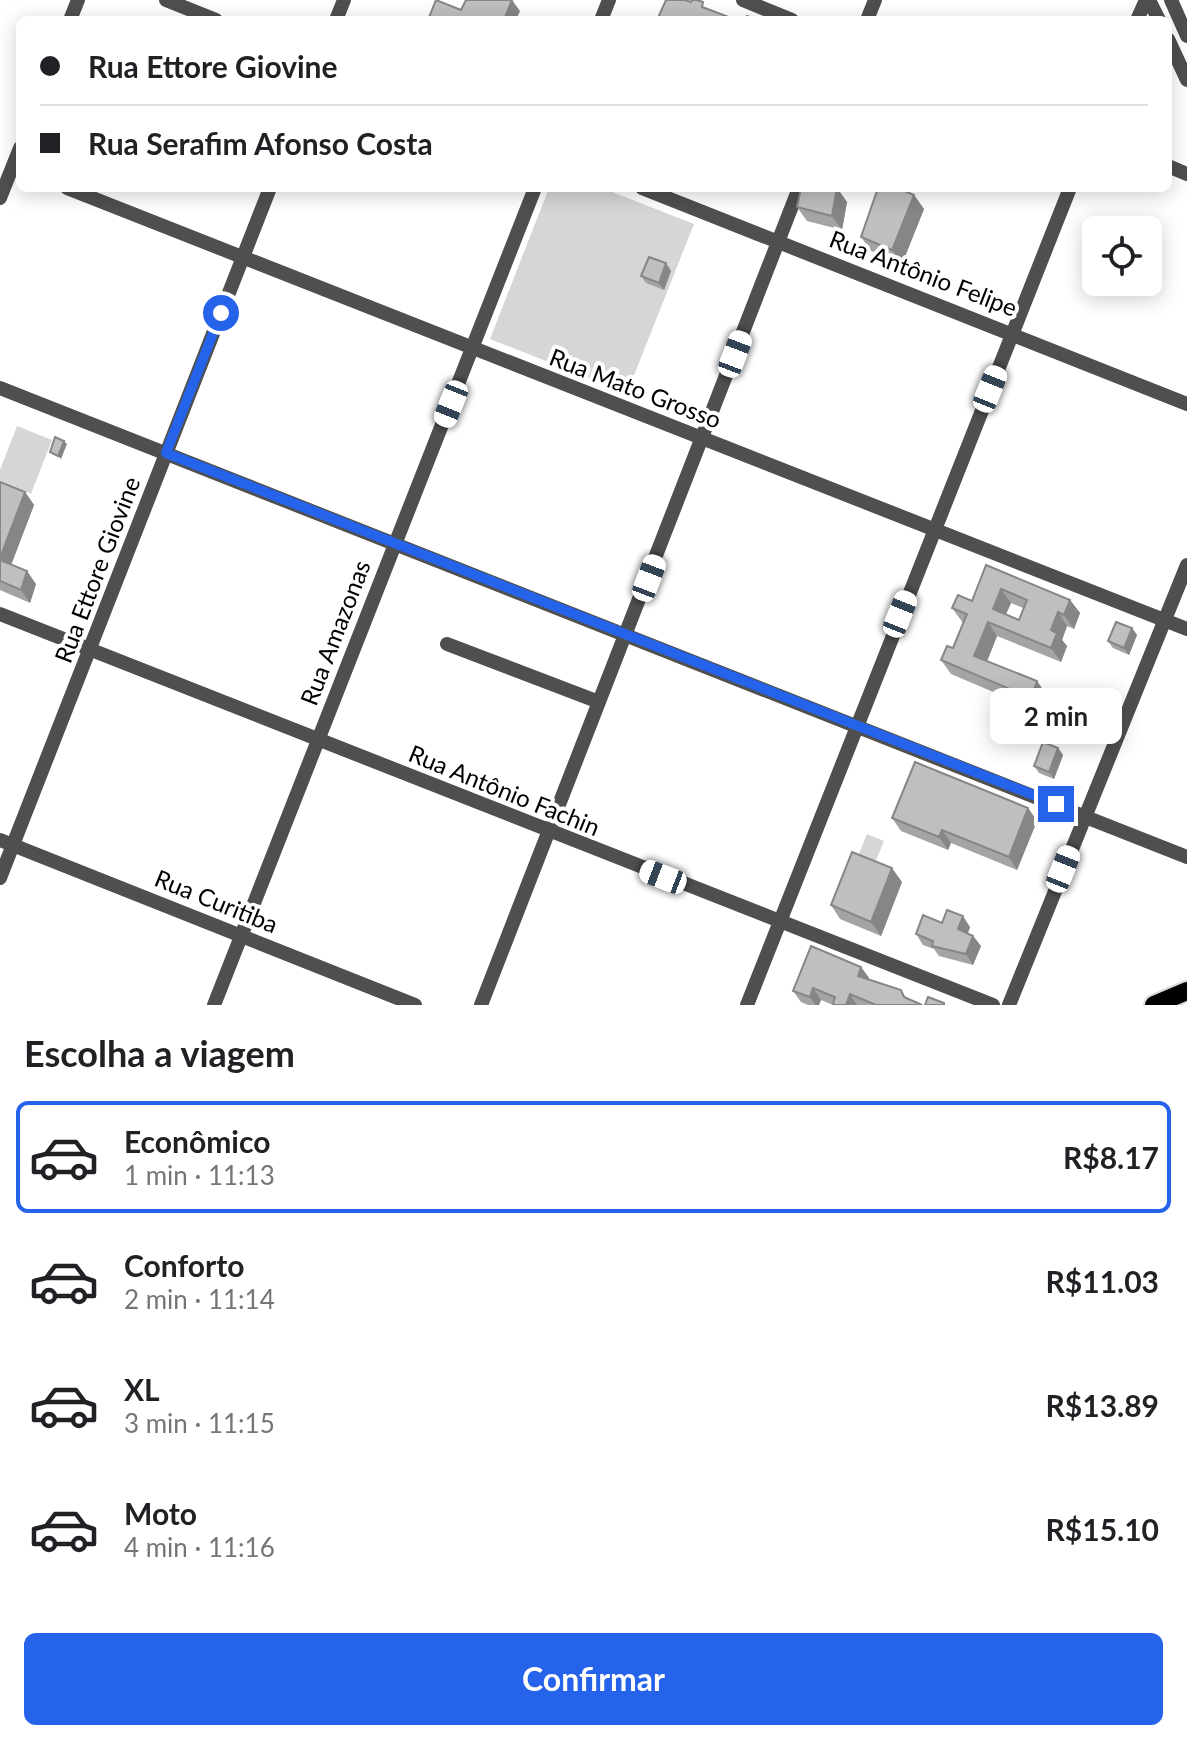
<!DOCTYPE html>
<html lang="pt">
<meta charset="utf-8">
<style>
body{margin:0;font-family:Lato,sans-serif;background:#f2f2f2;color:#202124;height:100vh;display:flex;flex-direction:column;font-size:30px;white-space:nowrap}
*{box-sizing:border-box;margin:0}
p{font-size:26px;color:#757577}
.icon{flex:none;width:44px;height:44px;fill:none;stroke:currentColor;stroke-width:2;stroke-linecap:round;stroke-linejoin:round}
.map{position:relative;height:1005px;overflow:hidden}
.side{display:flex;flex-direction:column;background:#fff;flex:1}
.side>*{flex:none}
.hud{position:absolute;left:16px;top:16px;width:1156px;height:176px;border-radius:12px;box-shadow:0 4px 20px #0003;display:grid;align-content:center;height:176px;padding:0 24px;background:#fff}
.fabs{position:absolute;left:1082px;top:216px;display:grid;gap:16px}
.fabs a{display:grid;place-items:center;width:80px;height:80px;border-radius:12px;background:#fff;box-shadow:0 4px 20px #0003;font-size:40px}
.end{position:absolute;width:36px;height:36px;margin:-18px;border:10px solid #2563eb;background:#fff;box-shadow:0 0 0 4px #fff}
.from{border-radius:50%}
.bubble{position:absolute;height:56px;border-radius:12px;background:#fff;box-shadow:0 4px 20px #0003;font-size:26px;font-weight:700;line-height:56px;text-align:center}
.car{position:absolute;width:24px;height:48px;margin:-24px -12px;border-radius:10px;box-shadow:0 0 6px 2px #0007;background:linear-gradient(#fff 24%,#345 0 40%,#fff 0 76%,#345 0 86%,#fff 0)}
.hud b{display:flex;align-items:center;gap:28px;height:76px;font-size:30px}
.hud b+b{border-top:2px solid #e0e0e0}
.hud i{width:20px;height:20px;background:#202124}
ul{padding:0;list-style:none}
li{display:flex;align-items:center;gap:24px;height:112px;margin:0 16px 12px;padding:0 8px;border:4px solid transparent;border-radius:12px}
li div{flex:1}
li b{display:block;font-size:30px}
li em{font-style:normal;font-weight:700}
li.active{border-color:#2563eb}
li>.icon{width:72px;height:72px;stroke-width:1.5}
h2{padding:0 24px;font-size:36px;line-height:96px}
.cta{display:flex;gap:16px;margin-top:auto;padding:16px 24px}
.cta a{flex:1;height:92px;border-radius:12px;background:#2563eb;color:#fff;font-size:32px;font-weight:700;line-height:92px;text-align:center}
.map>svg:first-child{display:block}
</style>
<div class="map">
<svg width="1187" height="1005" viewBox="0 0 1187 1005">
<rect width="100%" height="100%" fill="#fff"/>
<path fill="#d6d6d6" d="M549,188H602L694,224L627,393L490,339Z
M17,426L52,440L31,494L0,481V470Z
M867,834L884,841L875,863L858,856Z"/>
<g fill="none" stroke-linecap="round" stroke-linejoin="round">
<defs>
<path id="major" d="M1154,1005L1187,991"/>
</defs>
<use href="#major" stroke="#dbdbdb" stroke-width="22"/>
<path stroke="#4f4f4f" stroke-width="14" d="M166,0L216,20
M743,0L792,20
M1149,0L1159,20
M1171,0L1187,36
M70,20L78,0
M336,20L344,0
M601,20L609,0
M867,20L875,0
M1137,20L1146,0
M1168,39L1187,80
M1168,166L1187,174
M67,188L1187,629
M642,188L1187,404
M0,198L20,148
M0,388L1187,857
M0,614L993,1005
M447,644L599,702
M0,840L415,1005
M0,878L270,188
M214,1005L535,188
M481,1005L799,188
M747,1005L1070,188
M1009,1005L1187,565"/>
<use href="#major" stroke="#000" stroke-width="18"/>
</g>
<path fill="#a4a4a4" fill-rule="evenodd" d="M837,188L847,202L842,230L807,221L797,207Z
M914,195L924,209L902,264L871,251L861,237Z
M671,271L664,290L646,283L641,276Z
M0,482L25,492L34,505L11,565L36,584L30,603L0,590Z
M986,565L1070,600L1080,613L1074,629L1067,626L1062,640L1067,646L1061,662L997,636L987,661L1047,695L1040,712L951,674L941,660L953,648L963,623L952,608L972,601ZM1011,603L1023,608L1019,620L1006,614Z
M1132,628L1137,635L1129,655L1113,648L1108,641Z
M1058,748L1063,755L1054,779L1039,773L1034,766Z
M1028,808L1037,821L1017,870L951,843L948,850L901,831L892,818Z
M902,882L881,936L840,919L831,905Z
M942,923L970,927L968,933L973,936L981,946L973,965L939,956L934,949L923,945L916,934Z
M861,967L869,978V979L901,990L907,999L922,1005H833L821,1000L819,1005H808L801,1002L793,991Z"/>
<path fill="#868686" d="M512,0L520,11L516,20H504Z
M837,188L847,202L842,230L832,216Z
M914,195L924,209L902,264L892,250Z
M666,263L671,271L664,290L659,283Z
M64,441L67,444L61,459L58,456Z
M25,492L34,505L8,573L0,561V558Z
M27,571L36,584L30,603L21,590Z
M1001,589L1011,603L1002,623L993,609Z
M1070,600L1080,613L1074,629L1064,615Z
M1058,612L1067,626L1062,640L1067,646L1061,662L1051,648V630Z
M988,622L997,636L984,669L974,656Z
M1132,628L1137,635L1129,655L1124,648Z
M1037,681L1047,695L1040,712L1031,698Z
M1058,748L1063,755L1054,779L1049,772Z
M1028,808L1037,821L1017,870L1009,857Z
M942,830L951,843L948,850L939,837Z
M892,868L902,882L881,936L871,922Z
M963,916L970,927L965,940L958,929Z
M973,936L981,946L973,965L966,954Z
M861,967L869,978L866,987L858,976Z
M813,988L821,1000L819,1005H815L810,997Z
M850,994L857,1005H846Z"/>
<path fill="#bfbfbf" stroke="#868686" stroke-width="2" fill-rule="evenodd" d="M436,0L461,10L466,0H512L504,20H428Z
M666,0H685L691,2L692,0H697L703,2L702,7L729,17L728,20H657Z
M747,16L758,20H746Z
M801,188H837L832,216L797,207Z
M878,188H898L914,195L892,250L861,237Z
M649,257L666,263L659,283L641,276Z
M55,437L64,441L58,456L50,452Z
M0,482L25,492L0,558Z
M0,560L27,571L21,590L0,581Z
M986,565L1070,600L1064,615L1058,612L1051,630L1057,633L1051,648L988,622L974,656L1037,681L1031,698L941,660L947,646L953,648L967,614L952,608L958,595L972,601ZM1001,589L1027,600L1019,620L993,609Z
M1116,622L1132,628L1124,648L1108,641Z
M1043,742L1058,748L1049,772L1034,766Z
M915,762L1028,808L1009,857L942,830L939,837L892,818Z
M852,852L892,868L871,922L831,905Z
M947,910L963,916L958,929L973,936L966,954L932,946L933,941L916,934L923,915L942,923Z
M811,946L861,967L858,976L901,990L904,997L922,1005H876L850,994L846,1005H835L833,1004L835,997L813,988L810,997L793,991Z
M928,997L944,1003V1005H925Z"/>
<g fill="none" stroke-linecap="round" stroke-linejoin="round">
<path stroke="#2563eb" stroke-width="10" d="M221,313L166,453L1056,804"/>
</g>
<g text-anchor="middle" stroke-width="8" stroke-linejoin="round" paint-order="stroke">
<g font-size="24" fill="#000" stroke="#fff">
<text transform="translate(923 274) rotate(21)" y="8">Rua Antônio Felipe</text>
<text transform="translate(635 389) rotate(21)" y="8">Rua Mato Grosso</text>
<text transform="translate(98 570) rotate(-69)" y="8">Rua Ettore Giovine</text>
<text transform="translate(336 633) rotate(-69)" y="8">Rua Amazonas</text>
<text transform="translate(504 791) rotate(22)" y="8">Rua Antônio Fachin</text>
<text transform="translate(216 902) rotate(22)" y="8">Rua Curitiba</text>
</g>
</g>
</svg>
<div class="fabs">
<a><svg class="icon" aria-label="locate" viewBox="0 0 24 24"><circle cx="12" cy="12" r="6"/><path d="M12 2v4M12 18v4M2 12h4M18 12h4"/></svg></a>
</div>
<i class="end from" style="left:221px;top:313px"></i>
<i class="end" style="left:1056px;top:804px"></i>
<div class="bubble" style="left:990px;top:688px;width:132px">2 min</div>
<i class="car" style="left:735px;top:354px;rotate:21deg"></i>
<i class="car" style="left:990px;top:389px;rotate:22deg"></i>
<i class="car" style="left:451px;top:404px;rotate:202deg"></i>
<i class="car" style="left:649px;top:578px;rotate:21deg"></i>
<i class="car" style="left:900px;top:614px;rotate:22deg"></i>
<i class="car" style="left:1063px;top:869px;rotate:22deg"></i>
<i class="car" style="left:663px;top:877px;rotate:291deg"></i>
<div class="hud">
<b><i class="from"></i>Rua Ettore Giovine</b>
<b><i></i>Rua Serafim Afonso Costa</b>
</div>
</div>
<section class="side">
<h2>Escolha a viagem</h2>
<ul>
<li class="active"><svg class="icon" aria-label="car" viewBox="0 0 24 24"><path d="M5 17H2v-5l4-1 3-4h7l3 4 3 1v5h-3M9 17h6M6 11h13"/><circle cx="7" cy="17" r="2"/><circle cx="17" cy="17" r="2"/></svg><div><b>Econômico</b><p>1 min · 11:13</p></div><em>R$8.17</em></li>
<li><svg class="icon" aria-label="car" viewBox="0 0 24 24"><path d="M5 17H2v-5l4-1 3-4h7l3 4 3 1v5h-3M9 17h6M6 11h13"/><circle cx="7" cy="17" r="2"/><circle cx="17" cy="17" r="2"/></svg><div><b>Conforto</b><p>2 min · 11:14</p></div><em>R$11.03</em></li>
<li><svg class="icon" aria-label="car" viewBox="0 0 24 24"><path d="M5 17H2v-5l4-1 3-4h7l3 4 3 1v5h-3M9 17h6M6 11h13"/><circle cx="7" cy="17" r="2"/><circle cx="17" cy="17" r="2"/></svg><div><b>XL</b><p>3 min · 11:15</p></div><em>R$13.89</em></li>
<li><svg class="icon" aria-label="car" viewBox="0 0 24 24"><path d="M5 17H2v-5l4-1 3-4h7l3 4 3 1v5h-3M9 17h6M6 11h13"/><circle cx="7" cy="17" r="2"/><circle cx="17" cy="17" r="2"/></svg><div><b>Moto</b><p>4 min · 11:16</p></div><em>R$15.10</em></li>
</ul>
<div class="cta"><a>Confirmar</a></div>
</section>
